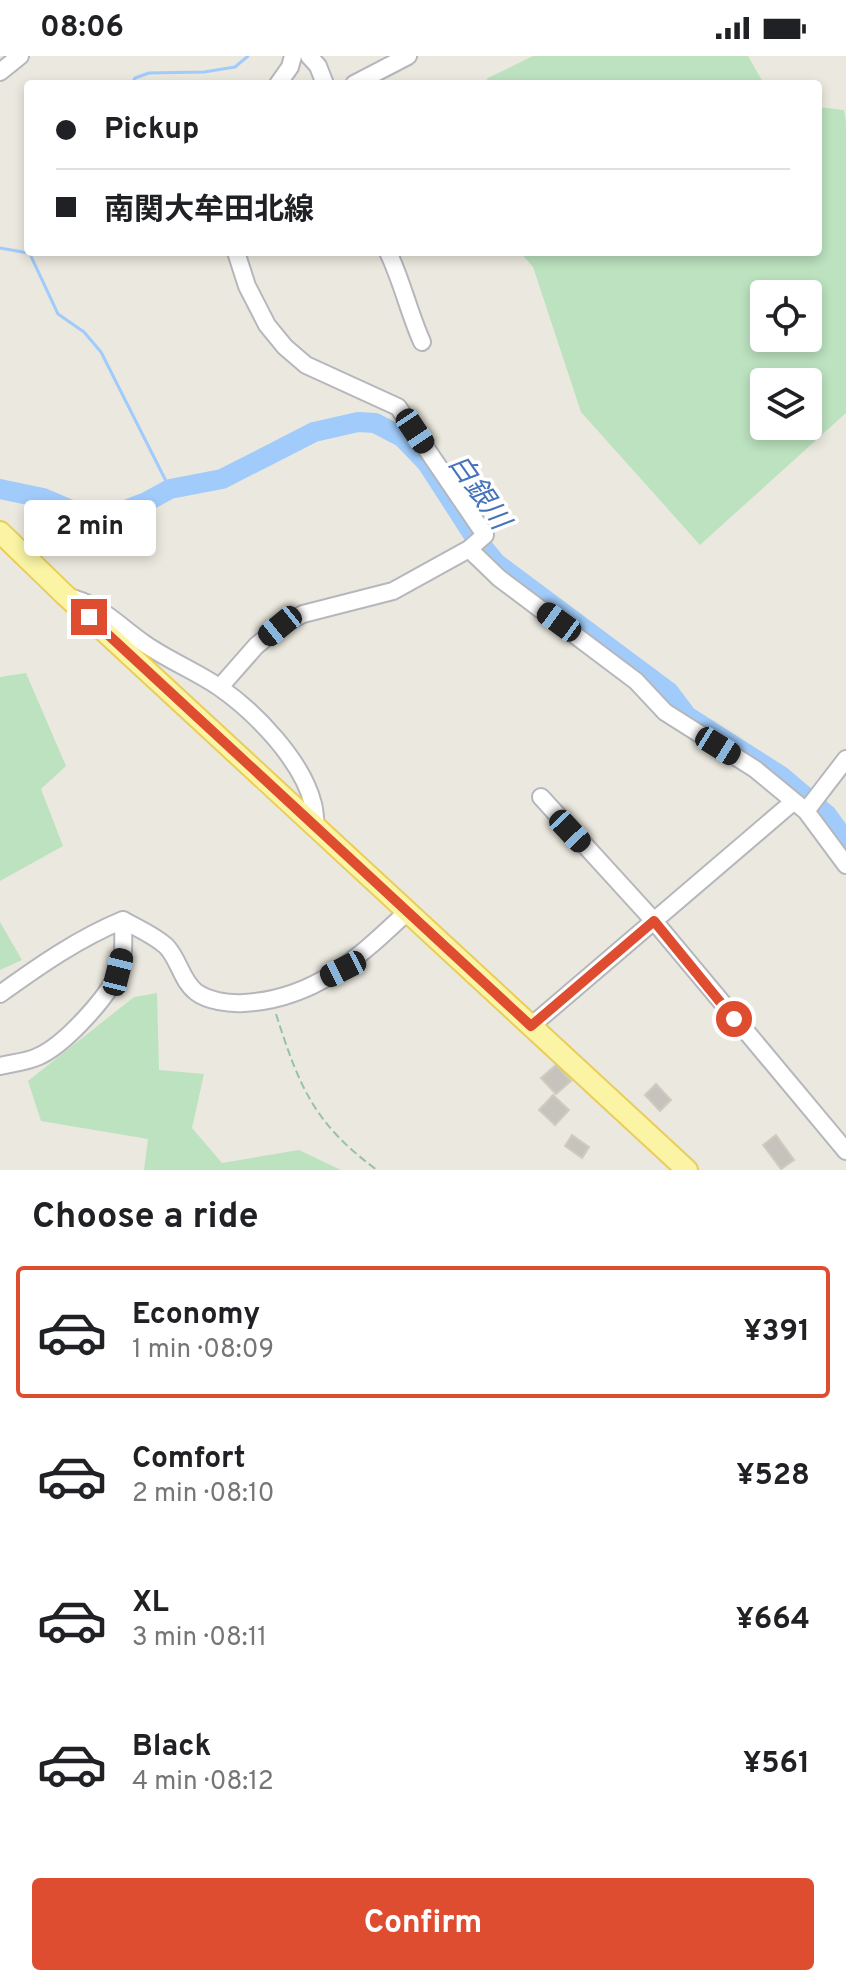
<!DOCTYPE html>
<meta charset="utf-8">
<style>
body{margin:0;font-family:Overpass,"Noto Sans JP",sans-serif;background:#f2f2f2;color:#202124;height:100vh;display:flex;flex-direction:column;font-size:30px;white-space:nowrap}
*{box-sizing:border-box;margin:0}
p{font-size:26px;color:#757577}
.icon{flex:none;width:44px;height:44px;fill:none;stroke:currentColor;stroke-width:2;stroke-linecap:round;stroke-linejoin:round}
.map{position:relative;height:1114px;overflow:hidden}
.panel{display:flex;flex-direction:column;background:#fff;flex:1}
.panel>*{flex:none}
.top-card{position:absolute;left:24px;top:24px;width:798px;height:176px;border-radius:8px;box-shadow:0 4px 12px #0003;display:grid;align-content:center;height:176px;padding:0 32px;background:#fff}
.tools{position:absolute;left:750px;top:224px;display:grid;gap:16px}
.tools a{display:grid;place-items:center;width:72px;height:72px;border-radius:8px;background:#fff;box-shadow:0 4px 12px #0003;font-size:40px}
.end{position:absolute;width:36px;height:36px;margin:-18px;border:10px solid #df4d31;background:#fff;box-shadow:0 0 0 4px #fff}
.from{border-radius:50%}
.bubble{position:absolute;height:56px;border-radius:8px;background:#fff;box-shadow:0 4px 12px #0003;font-size:26px;font-weight:700;line-height:56px;text-align:center}
.car{position:absolute;width:24px;height:48px;margin:-24px -12px;border-radius:10px;box-shadow:0 0 6px 2px #0007;background:linear-gradient(#222 24%,#8ab4d8 0 40%,#222 0 76%,#8ab4d8 0 86%,#222 0)}
.top-card b{display:flex;align-items:center;gap:28px;height:76px;font-size:30px}
.top-card b+b{border-top:2px solid #e0e0e0}
.top-card i{width:20px;height:20px;background:#202124}
ul{padding:0;list-style:none}
li{display:flex;align-items:center;gap:24px;height:132px;margin:0 16px 12px;padding:0 16px;border:4px solid transparent;border-radius:8px}
li div{flex:1}
li b{display:block;font-size:30px}
li em{font-style:normal;font-weight:700}
li.current{border-color:#df4d31}
li>.icon{width:72px;height:72px;stroke-width:1.5}
h2{padding:0 32px;font-size:36px;line-height:96px}
.action{display:flex;gap:16px;margin-top:auto;padding:16px 32px}
.action a{flex:1;height:92px;border-radius:8px;background:#df4d31;color:#fff;font-size:32px;font-weight:700;line-height:92px;text-align:center}
.status{display:flex;justify-content:space-between;align-items:center;height:56px;padding:0 40px;background:#fff;direction:ltr}
.status svg{height:22px;fill:currentColor}
.map>svg:first-child{display:block}
</style>
<div class="status"><b>08:06</b><svg viewBox="0 0 49 12"><path d="M0 12V9h3v3zM5 12V6h3v6zM10 12V3h3v9zM15 12V0h3v12zM26 1h20v11H26zM47 4h2v5h-2z"/></svg></div>
<div class="map">
<svg width="846" height="1114" viewBox="0 0 846 1114">
<rect width="100%" height="100%" fill="#ebe9df"/>
<path fill="#bce2bf" fill-rule="evenodd" d="M533,0H748L764,28H483L488,22Z
M818,51L844,54L846,66V357L700,489L581,356L533,211L520,196H818ZM808,238V282H764V238ZM808,326V370H764V326Z
M26,617L66,710L41,733L63,790L0,825V621Z
M0,866L22,904L0,914Z
M157,937L159,1014L204,1018L192,1072L222,1107L299,1094L341,1114H144L148,1083L41,1065L28,1025L134,941Z"/>
<g fill="none" stroke-linecap="round" stroke-linejoin="round">
<path stroke="#a0cbfa" stroke-width="3" d="M132,28L135,22L149,17L204,16L235,11L248,0
M0,192L28,197
M29,196L58,258L84,276L101,296L170,433"/>
<path stroke="#a0cbfa" stroke-width="20" d="M0,433L43,442L90,462L112,459L146,446L170,433L222,423L314,376L358,366L375,367L402,381L427,407L474,480L496,507L669,636L687,660L781,720L827,759L846,785"/>
</g>
<path fill="#c6c3bd" stroke="#cfcbbe" stroke-width="2" d="M556,1009L571,1025L556,1038L541,1022Z
M656,1028L671,1044L660,1055L645,1039Z
M553,1039L569,1054L555,1069L539,1054Z
M572,1079L589,1091L582,1102L565,1090Z
M776,1079L794,1104L781,1113L763,1089Z"/>
<g fill="none" stroke-linecap="round" stroke-linejoin="round">
<defs>
<path id="minor" d="M309,0L318,10L325,28
M0,16L20,0
M278,28L290,11L293,0
M354,28L408,0
M236,196L247,230L267,269L285,291L306,309L398,351L485,479L469,493L499,522L636,625L665,656L755,713L806,755L846,809
M388,196C402,225 409,257 422,286
M68,541C99,547 119,570 145,588C168,604 195,615 219,631C255,656 302,704 313,748C315,755 315,764 316,772
M220,631L256,590L280,570L303,558L393,535L469,493
M541,741L654,865L846,1095
M806,755L846,703
M123,864C137,872 154,879 166,890C179,903 181,924 196,936C208,945 229,948 244,947C315,943 358,902 407,856
M0,938C39,910 79,882 123,864
M531,970L793,746
M0,1010C12,1007 26,1006 37,1001C64,990 108,941 119,915C125,898 123,881 123,864"/>
<path id="major" d="M0,476L66,540L687,1114"/>
</defs>
<use href="#minor" stroke="#b5b7bc" stroke-width="20"/>
<use href="#major" stroke="#e9cd5a" stroke-width="24"/>
<path stroke="#96c2a7" stroke-width="2" stroke-dasharray="8 4" stroke-linecap="butt" d="M276,958C299,1030 314,1068 377,1114"/>
<use href="#minor" stroke="#fff" stroke-width="16"/>
<use href="#major" stroke="#faf4a4" stroke-width="20"/>
</g>
<g fill="none" stroke-linecap="round" stroke-linejoin="round">
<path stroke="#df4d31" stroke-width="10" d="M89,561L531,970L654,865L734,963"/>
</g>
<g text-anchor="middle" stroke-width="7" stroke-linejoin="round" paint-order="stroke">
<g font-size="28" font-style="italic" fill="#4574bb" stroke="#fff">
<text transform="translate(480 435) rotate(55)" y="10">白銀川</text>
</g>
</g>
</svg>
<div class="tools">
<a><svg class="icon" aria-label="locate" viewBox="0 0 24 24"><circle cx="12" cy="12" r="6"/><path d="M12 2v4M12 18v4M2 12h4M18 12h4"/></svg></a>
<a><svg class="icon" aria-label="layers" viewBox="0 0 24 24"><path d="M12 4l9 5-9 5-9-5zM3 14l9 5 9-5"/></svg></a>
</div>
<i class="end from" style="left:734px;top:963px"></i>
<i class="end" style="left:89px;top:561px"></i>
<div class="bubble" style="left:24px;top:444px;width:132px">2 min</div>
<i class="car" style="left:415px;top:375px;rotate:146deg"></i>
<i class="car" style="left:559px;top:566px;rotate:306deg"></i>
<i class="car" style="left:280px;top:570px;rotate:231deg"></i>
<i class="car" style="left:718px;top:690px;rotate:122deg"></i>
<i class="car" style="left:570px;top:775px;rotate:137deg"></i>
<i class="car" style="left:343px;top:913px;rotate:243deg"></i>
<i class="car" style="left:118px;top:916px;rotate:14deg"></i>
<div class="top-card">
<b><i class="from"></i>Pickup</b>
<b><i></i>南関大牟田北線</b>
</div>
</div>
<section class="panel">
<h2>Choose a ride</h2>
<ul>
<li class="current"><svg class="icon" aria-label="car" viewBox="0 0 24 24"><path d="M5 17H2v-5l4-1 3-4h7l3 4 3 1v5h-3M9 17h6M6 11h13"/><circle cx="7" cy="17" r="2"/><circle cx="17" cy="17" r="2"/></svg><div><b>Economy</b><p>1 min · 08:09</p></div><em>¥391</em></li>
<li><svg class="icon" aria-label="car" viewBox="0 0 24 24"><path d="M5 17H2v-5l4-1 3-4h7l3 4 3 1v5h-3M9 17h6M6 11h13"/><circle cx="7" cy="17" r="2"/><circle cx="17" cy="17" r="2"/></svg><div><b>Comfort</b><p>2 min · 08:10</p></div><em>¥528</em></li>
<li><svg class="icon" aria-label="car" viewBox="0 0 24 24"><path d="M5 17H2v-5l4-1 3-4h7l3 4 3 1v5h-3M9 17h6M6 11h13"/><circle cx="7" cy="17" r="2"/><circle cx="17" cy="17" r="2"/></svg><div><b>XL</b><p>3 min · 08:11</p></div><em>¥664</em></li>
<li><svg class="icon" aria-label="car" viewBox="0 0 24 24"><path d="M5 17H2v-5l4-1 3-4h7l3 4 3 1v5h-3M9 17h6M6 11h13"/><circle cx="7" cy="17" r="2"/><circle cx="17" cy="17" r="2"/></svg><div><b>Black</b><p>4 min · 08:12</p></div><em>¥561</em></li>
</ul>
<div class="action"><a>Confirm</a></div>
</section>
